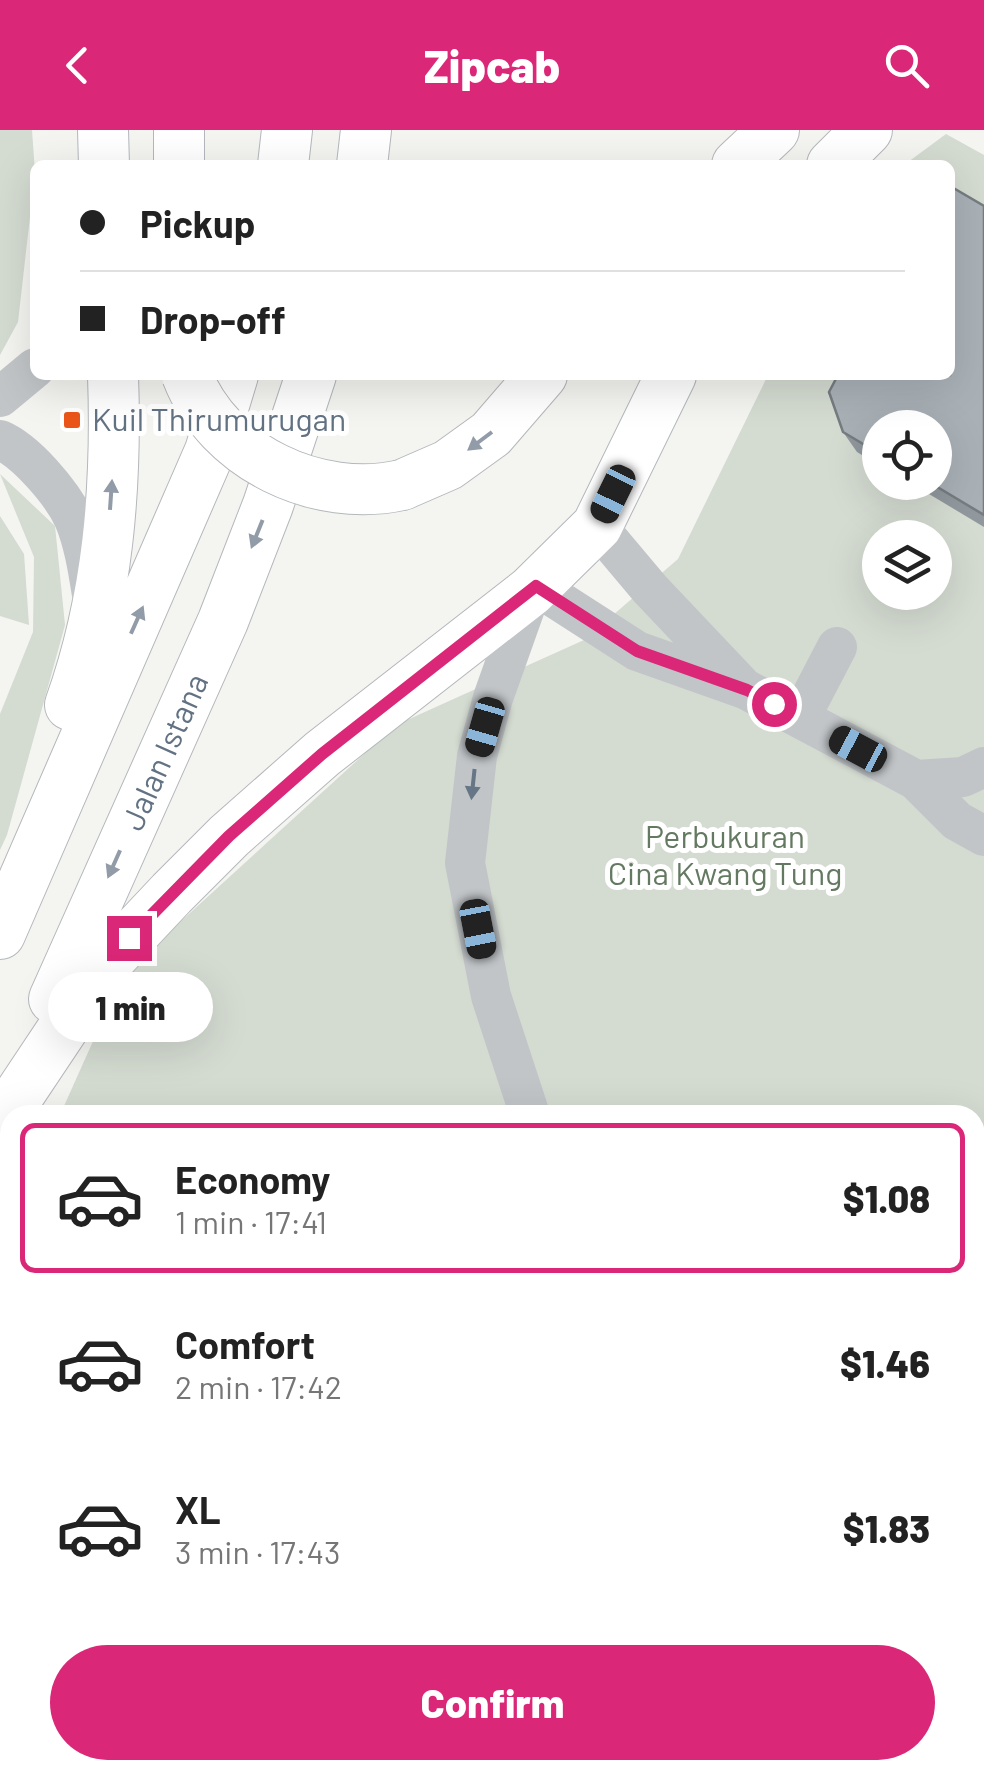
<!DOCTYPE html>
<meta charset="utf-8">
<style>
body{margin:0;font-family:Barlow,sans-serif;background:#f6f6f6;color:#222;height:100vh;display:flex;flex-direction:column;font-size:38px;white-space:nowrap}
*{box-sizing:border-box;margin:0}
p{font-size:32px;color:#767676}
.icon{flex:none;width:55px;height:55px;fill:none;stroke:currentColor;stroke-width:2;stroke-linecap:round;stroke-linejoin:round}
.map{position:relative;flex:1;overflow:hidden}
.panel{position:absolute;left:0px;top:975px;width:985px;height:675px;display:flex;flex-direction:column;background:#fff;border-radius:30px 30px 0 0;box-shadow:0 10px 40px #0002}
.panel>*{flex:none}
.hud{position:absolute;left:30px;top:30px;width:925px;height:220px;border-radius:15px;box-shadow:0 10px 40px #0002;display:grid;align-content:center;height:220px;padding:0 50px;background:#fff}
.fabs{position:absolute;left:862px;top:280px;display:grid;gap:20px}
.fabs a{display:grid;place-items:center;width:90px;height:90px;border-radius:50%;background:#fff;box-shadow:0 10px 40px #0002;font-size:50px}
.end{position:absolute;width:45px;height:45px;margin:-22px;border:12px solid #db2777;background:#fff;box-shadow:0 0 0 5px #fff}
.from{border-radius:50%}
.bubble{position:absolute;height:70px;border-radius:35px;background:#fff;box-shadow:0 10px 40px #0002;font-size:32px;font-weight:800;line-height:70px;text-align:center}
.car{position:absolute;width:30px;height:60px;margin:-30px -15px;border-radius:12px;box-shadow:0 0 8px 2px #0007;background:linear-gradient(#222 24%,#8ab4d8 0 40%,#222 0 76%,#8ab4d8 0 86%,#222 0)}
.hud b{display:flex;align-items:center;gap:35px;height:95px;font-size:38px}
.hud b+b{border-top:2px solid #e0e0e0}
.hud i{width:25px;height:25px;background:#222}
ul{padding:18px 0 0;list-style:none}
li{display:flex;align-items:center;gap:30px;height:150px;margin:0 20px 15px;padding:0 30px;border:5px solid transparent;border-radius:15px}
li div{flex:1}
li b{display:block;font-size:38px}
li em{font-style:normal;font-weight:800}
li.current{border-color:#db2777}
li>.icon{width:90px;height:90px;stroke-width:1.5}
.action{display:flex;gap:20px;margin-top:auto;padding:20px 50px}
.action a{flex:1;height:115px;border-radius:60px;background:#db2777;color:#fff;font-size:40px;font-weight:800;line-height:115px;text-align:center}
header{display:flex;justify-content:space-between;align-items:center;height:130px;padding:0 50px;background:#db2777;color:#fff;font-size:45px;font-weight:800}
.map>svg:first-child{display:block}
</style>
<header><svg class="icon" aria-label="back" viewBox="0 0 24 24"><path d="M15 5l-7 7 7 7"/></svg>Zipcab<svg class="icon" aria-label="search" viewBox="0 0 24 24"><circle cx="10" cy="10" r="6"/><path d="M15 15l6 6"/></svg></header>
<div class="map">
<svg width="984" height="1650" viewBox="0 0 984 1650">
<rect width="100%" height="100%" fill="#f4f4f0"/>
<path fill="#d4dbd1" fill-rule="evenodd" d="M0,0H32L35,43L18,192L0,225Z
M946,4L984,25V1650H0V1122L10,1099V1640H975V985H60L123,844L396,595L584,510L678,429L768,245H950V35H904ZM880,298H935V352H880ZM880,408H935V462H880Z
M0,344L55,396L65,495L7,705L0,720V584L33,502L34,427Z
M0,386L24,424L29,495L0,486Z"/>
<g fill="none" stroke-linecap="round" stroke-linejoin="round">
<defs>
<path id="major" d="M103,0L104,35
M179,35V0
M283,35L287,0
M362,35L366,0
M737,35L774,0
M832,35L867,0
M402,355L448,335L491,304L542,245
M70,575C108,469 117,357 113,245
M0,804L210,321L233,245
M54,869L223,491L268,375L311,245
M0,993L108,831L172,763L229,706L322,624L531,461L597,396L671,245"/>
</defs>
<use href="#major" stroke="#b4b8bc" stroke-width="52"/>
<path stroke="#c1c5c8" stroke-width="40" d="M0,267L35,238
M0,310C26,321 62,363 74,389C84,413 88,440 92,465
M597,396L650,459L740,554
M536,456L637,521L747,560L916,650L957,691L984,706
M800,588L837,517
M916,650L963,647L984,637
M530,985L491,866L465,733L477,626L493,568L531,461
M448,1640L472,1650
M707,1640L723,1650
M248,1650L252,1640
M332,1650L336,1640
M403,1650L406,1640"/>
<use href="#major" stroke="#fff" stroke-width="50"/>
<defs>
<path id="major-bridge" d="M187,245C219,328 318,374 402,355"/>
</defs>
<use href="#major-bridge" stroke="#b4b8bc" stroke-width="52" stroke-linecap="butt"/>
<use href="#major-bridge" stroke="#fff" stroke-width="50"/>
</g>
<path fill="#91989d" d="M984,76V397L909,352H935L880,298V336L857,322L843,302Z"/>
<path fill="#a9b1b7" stroke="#767c80" stroke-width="2.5" d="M950,56L984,76V385L929,352H935V298H880V324L843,302L829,262L838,245H950Z
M118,1640H196L214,1647L213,1650H114Z"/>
<defs><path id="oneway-solid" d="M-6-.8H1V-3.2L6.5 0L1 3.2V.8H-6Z" transform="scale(2.5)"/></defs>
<g fill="#919ca8">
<use href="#oneway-solid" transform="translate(480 311) rotate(143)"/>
<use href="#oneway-solid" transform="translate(111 365) rotate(-86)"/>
<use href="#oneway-solid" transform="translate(257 404) rotate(112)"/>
<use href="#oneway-solid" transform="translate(137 490) rotate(-66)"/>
<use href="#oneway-solid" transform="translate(114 734) rotate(114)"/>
</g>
<use fill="#677686" href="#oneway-solid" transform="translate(473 654) rotate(96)"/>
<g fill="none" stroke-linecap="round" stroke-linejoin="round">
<path stroke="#db2777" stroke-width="12" d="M129,808L229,706L322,624L536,456L637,521L747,560L774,574"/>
</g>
<rect fill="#eb5519" stroke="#fff" stroke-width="4" x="62" y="280" width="20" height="20" rx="5"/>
<g text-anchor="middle" stroke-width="10" stroke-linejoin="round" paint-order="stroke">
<g font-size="32" fill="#627283" stroke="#fff" text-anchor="start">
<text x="92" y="301">Kuil Thirumurugan</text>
</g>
<g font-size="32" fill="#627283" stroke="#fff">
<text transform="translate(165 622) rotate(-66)" y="11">Jalan Istana</text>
</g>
<g font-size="32" fill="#647961" stroke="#fff">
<text x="725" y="718">Perbukuran<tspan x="725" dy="37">Cina Kwang Tung</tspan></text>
</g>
</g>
</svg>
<div class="fabs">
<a><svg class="icon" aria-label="locate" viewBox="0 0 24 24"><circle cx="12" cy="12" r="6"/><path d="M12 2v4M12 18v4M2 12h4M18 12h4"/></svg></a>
<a><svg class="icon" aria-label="layers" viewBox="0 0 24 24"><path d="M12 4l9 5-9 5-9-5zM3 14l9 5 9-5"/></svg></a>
</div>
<i class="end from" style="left:774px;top:574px"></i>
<i class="end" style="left:129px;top:808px"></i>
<div class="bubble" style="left:48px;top:842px;width:165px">1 min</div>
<i class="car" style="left:613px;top:364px;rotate:206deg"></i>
<i class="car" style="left:485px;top:597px;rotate:196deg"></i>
<i class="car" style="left:858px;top:619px;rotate:298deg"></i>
<i class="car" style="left:478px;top:799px;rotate:169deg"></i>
<div class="hud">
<b><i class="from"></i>Pickup</b>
<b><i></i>Drop-off</b>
</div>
<section class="panel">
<ul>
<li class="current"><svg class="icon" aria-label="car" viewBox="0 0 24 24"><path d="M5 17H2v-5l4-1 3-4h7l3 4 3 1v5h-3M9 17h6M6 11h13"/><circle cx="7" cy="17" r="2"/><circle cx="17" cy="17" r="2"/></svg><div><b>Economy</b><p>1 min · 17:41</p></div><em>$1.08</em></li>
<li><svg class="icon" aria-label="car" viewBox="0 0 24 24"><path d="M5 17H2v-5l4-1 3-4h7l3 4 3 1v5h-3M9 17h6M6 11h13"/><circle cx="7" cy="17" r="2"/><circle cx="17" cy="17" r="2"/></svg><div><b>Comfort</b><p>2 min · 17:42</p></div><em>$1.46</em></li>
<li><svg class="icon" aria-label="car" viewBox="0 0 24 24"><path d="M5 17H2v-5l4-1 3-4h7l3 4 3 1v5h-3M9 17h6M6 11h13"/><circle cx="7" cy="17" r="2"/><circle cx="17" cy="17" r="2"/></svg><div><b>XL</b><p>3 min · 17:43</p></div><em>$1.83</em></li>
</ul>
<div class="action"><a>Confirm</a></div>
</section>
</div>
